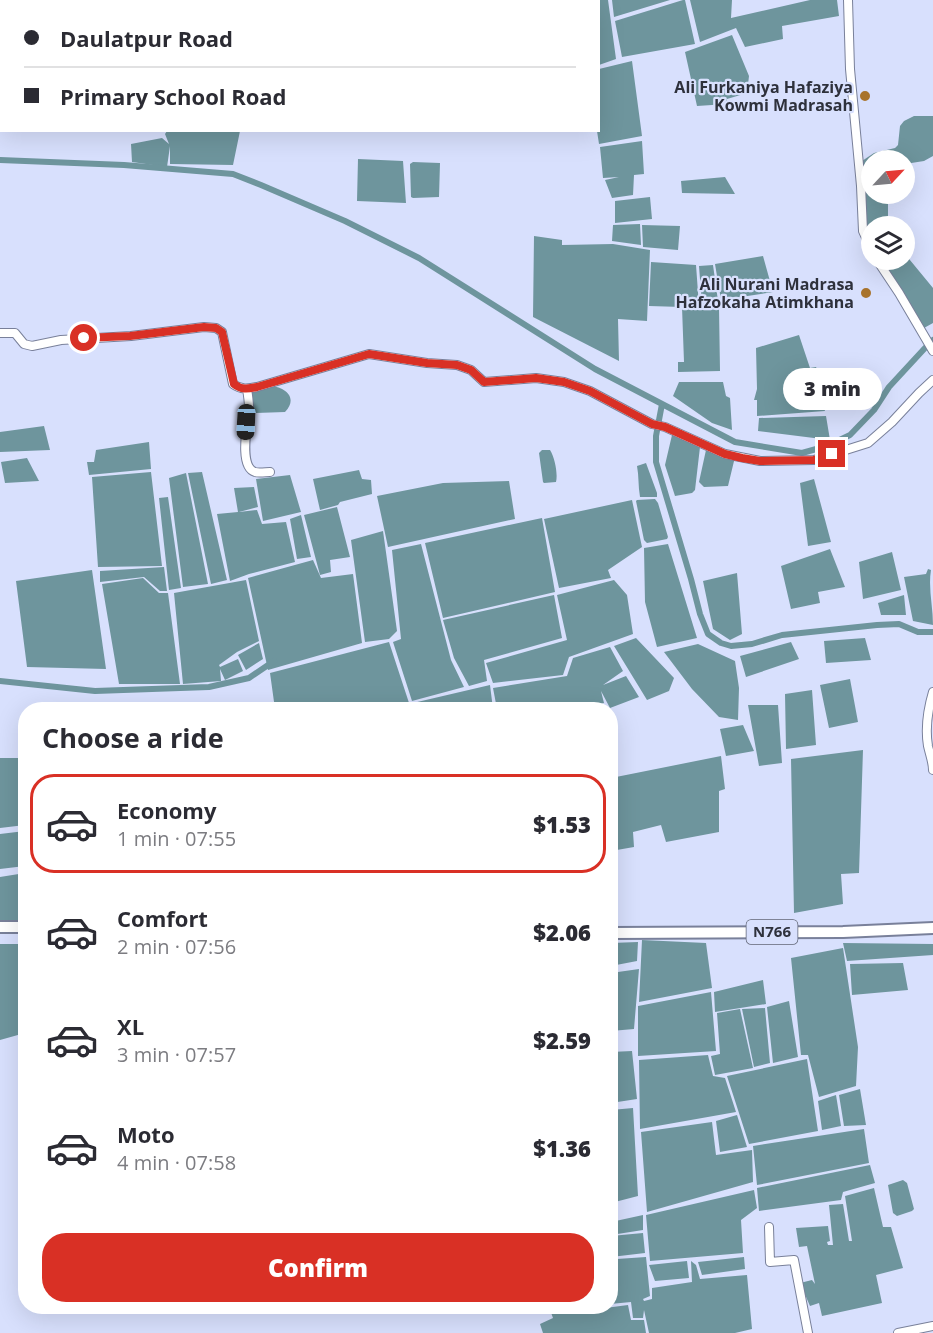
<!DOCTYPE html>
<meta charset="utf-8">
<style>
body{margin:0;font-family:"Open Sans",sans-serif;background:#f7f7f7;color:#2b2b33;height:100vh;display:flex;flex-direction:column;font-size:22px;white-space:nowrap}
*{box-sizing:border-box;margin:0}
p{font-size:20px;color:#7c7c81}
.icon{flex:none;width:33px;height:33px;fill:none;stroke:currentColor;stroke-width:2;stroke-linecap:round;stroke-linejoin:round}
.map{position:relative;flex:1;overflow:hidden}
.side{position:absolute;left:18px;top:702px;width:600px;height:612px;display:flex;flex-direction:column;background:#fff;border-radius:24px;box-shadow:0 6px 24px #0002}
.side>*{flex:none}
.hud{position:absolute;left:0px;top:0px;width:600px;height:132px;box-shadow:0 6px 24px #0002;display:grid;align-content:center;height:132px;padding:0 24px;background:#fff}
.needle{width:39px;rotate:64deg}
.controls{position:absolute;left:861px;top:150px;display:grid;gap:12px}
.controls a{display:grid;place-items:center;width:54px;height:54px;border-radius:50%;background:#fff;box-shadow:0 6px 24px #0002;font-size:30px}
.end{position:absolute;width:27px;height:27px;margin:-14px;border:8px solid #d93025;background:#fff;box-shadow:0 0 0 3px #fff}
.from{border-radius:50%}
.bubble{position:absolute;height:42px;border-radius:21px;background:#fff;box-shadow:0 6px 24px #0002;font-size:20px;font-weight:800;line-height:42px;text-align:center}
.car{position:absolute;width:18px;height:36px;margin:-18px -9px;border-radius:8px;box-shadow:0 0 4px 2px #0007;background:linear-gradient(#222 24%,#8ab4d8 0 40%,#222 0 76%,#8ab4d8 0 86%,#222 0)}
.hud b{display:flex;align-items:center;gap:21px;height:57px;font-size:22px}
.hud b+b{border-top:2px solid #e1e1e2}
.hud i{width:15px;height:15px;background:#2b2b33}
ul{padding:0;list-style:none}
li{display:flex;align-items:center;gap:18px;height:99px;margin:0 12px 9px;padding:0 12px;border:3px solid transparent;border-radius:24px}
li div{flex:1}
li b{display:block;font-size:22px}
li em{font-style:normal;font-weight:800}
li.current{border-color:#d93025}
li>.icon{width:54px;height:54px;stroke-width:1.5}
h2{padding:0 24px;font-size:27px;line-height:72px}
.cta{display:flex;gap:12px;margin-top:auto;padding:12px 24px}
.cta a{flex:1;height:69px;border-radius:24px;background:#d93025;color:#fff;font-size:24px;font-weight:800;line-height:69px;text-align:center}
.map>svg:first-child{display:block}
</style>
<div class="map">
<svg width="933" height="1333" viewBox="0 0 933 1333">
<rect width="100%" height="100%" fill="#d8e0fd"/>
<path fill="#6e959d" d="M510,0H608L616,59L599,65L598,2H511Z
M612,0H670L614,17Z
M683,0H685L695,44L622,57L615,21Z
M690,0H732L731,18L810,0H837L839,16L782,26L783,39L745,47L736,28L700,42Z
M732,35L749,76L747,93L727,99V104L697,106L685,52Z
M632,61L642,136L599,144L597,131L599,69Z
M914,116H933V156L924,161L905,164L904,160H872V194H888V216L892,226H872L871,242L867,231L862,161L874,153L895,148L898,145L900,126L904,121Z
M167,131H240L233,165L170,164V146L167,167L132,162L131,144L162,138L169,144L165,134Z
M642,141L644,174L634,175L633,195L612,198L605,180L619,177L603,178L600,147Z
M358,159L403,161L406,203L357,201Z
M413,162L440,163L439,197L413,198L411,197L410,164Z
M725,177L735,194L682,193L681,181Z
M650,197L652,219L615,223V201Z
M640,224L641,245L612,241L613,225Z
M642,225L680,226L678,250L643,247Z
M534,236L562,240V245L613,244L650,250L647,321L618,319L619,361L533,317Z
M905,254L933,288V323L924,328H922L883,263L889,260H904Z
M763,256L773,292L721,300L715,264Z
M651,262L696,265L699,306H702L699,266L713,265L719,308L720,371L678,372V362H684L682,307L649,306Z
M799,335L810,368L816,367L828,393L820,395L825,411L757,416V400H754L757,389L756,348Z
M679,382H723L726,396L730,398L732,430L712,423L673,396Z
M267,386C282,385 300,396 285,412L256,413C250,406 250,400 251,391Z
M826,416L830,440L758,431L759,418Z
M44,426L50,450L0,452V432Z
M673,434L700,447L695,490L692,493L675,496L665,465L672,435Z
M149,442L151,469L89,475L87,462H94L96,450Z
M542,450H550C555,458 558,474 556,482L544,483L543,482L539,453Z
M706,450L735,457L728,486L704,487L699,482Z
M27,458L39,481L5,483L1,462Z
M646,463L657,493V497H640C638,486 639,476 637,466Z
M359,470L362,479L371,480L372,494L340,502L338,505L320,510L313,479Z
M151,472L162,566L98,567L92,477Z
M202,472L227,580L211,584L188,473Z
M186,473L208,584L183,587L169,478Z
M290,475L301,512L263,521L256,479Z
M814,479L831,542L808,546L800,483Z
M509,481L515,519L388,547L377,496L443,483Z
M254,487L258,507L239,512L257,510L262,524L286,522L295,562L249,574L230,581L217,514L238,512L234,488Z
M168,497L181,588L169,590L159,498Z
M655,499L658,503L668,537L667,539L647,543L644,540L636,501L637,500Z
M632,500L642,547L608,570L611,578L559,588L544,519Z
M337,507L350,557L330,560L331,572L320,575L304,515Z
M301,515L311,557L297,559L290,519Z
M542,518L555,592L443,618L425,543Z
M383,531L397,631L389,639L365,642L351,540Z
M421,544L451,660L464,687L412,701L393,642L401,639L392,550Z
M668,544L697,638L657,647L645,602L644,548Z
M830,549L845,587L818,592L820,603L791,609L781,566Z
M892,552L901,590L863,599L859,562Z
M313,560L321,578L353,574L362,643L268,670L248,578Z
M164,567L167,591H160L144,577L100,582V571Z
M928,569L931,570C928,588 933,606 933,625L913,621L904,577L926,574Z
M92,570L106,669L27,667L16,581Z
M737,573L742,634L730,640L713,629L703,581Z
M143,578L159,593H168L180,684H119L102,584Z
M246,580L259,641L237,652L219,665L220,667L238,659L243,671L225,680L220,669L221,681L183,684L174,593Z
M614,580L627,595L633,634L569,657L563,675L493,683L486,663L567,640L557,595Z
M554,595L562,638L484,660L487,681L469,686L454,658L443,620Z
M904,595L906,615H881L878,603Z
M636,638L674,678L669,691L647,700L614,646Z
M865,638L871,660L826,663L824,641Z
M389,642L411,709H275L270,673Z
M791,642L799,659L746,677L740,656Z
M259,643L263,659L246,670L238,655Z
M698,644L735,661L739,688L738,720L719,717L692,689L664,652Z
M610,647L623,671L603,685L626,676L639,697L610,708L601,691L604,703L582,709H497L493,688L567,676L573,658Z
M850,679L858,722L829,728L820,685Z
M490,685L493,709H415L413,703Z
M812,690L816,745L786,749L785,694Z
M748,705H778L782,763L759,766Z
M743,725L754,751L726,756L720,729Z
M863,750L859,873L841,874L843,904L794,913L791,759Z
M721,756L725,789L719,791V832L666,842L661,825L633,832L634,847L611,851V778Z
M0,758H24L25,760V825L0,828Z
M25,831V866L0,869V834Z
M25,873V922L0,921V877Z
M642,940L706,943L712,988L639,1002Z
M638,942L637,961L611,966V943Z
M843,943L933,944V955L847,961Z
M0,944H26L25,1033L0,1040Z
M843,948L858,1047L856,1086L819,1097L808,1055H801L791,958Z
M903,963L908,990L852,995L850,964Z
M639,969L634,1029L611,1031V973Z
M763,980L766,1004L715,1012L714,992Z
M711,992L716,1051L638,1056V1006Z
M789,1001L798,1057L773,1063L767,1007Z
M765,1008L770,1063L754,1067L742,1009Z
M740,1009L753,1068L715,1075L711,1056L720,1054L717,1013Z
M632,1051L637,1099L611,1103V1052Z
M708,1055L713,1076L725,1078L736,1112L640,1129L639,1060Z
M807,1059L818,1131L749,1144L727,1076Z
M860,1089L866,1125L844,1126L839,1095Z
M836,1095L841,1126L822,1130L818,1101Z
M633,1108L638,1196L611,1203V1110Z
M737,1115L747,1147L720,1152L716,1121Z
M712,1122L716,1155L752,1150L753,1182L647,1212L641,1132Z
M864,1129L869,1163L757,1185L753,1146Z
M870,1165L875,1183L843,1192L841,1200L759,1211L757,1188Z
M903,1180L907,1183L914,1209L912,1211L897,1216L893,1213L888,1185Z
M874,1188L883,1227H891L903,1268L876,1275L882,1303L822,1316L819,1303L810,1306L800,1283L812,1280L815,1284L807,1246L799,1247L796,1228L828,1226L830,1241L827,1242L828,1245H833L829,1205L843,1204L849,1241H852L845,1196Z
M754,1190L757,1208L741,1220L743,1253L650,1261L646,1215Z
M643,1215V1230L611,1235V1222Z
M643,1233L645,1253L611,1257V1236Z
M646,1257L650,1296L643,1299L644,1301L652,1299V1288L692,1282L691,1261L696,1265L700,1279L747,1275L752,1329L735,1333H649L644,1310L643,1318H633L631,1302L610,1304L611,1275L618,1273L617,1259Z
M744,1257L745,1269L702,1275L698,1262Z
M687,1261L689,1278L655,1281L649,1265Z
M628,1305L631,1320H644L646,1333H543L540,1324L553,1318L549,1307H589L590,1310Z"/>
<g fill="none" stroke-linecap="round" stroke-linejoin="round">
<path stroke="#6e959d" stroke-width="6" d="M0,160L124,165L233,174L261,185L345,221L419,258L595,369L735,442L802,453L827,446L850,435L874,410L889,387L925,348
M932,341L933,340
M662,404L656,436V462L691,579L700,614L708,634L721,643L731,646L752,644L782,635L877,625L899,624L918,632H933
M0,681L95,691L209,687L249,678L274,661"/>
<defs>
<path id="minor" d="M848,0L850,69L861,186L863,231L872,251
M877,260L899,293L933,351
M0,333H15L24,344L32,346L61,340L131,336L204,327L216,328L222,332L233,384C241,390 248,389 257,387L369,354L427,363L457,365L471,370L484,382L536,378L564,382L590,391L652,424L665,427L725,454L760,461L814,460L868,443L892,422L919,393L933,380
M247,389C248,395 249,402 249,408C248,422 238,467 255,472C259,473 266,472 270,472
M933,692C928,709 925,728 928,746C930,755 933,762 933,770
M769,1227L770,1262L794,1260L808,1333
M898,1333L933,1326"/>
<path id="highway" d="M0,927H26
M610,933L843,932L933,928"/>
</defs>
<use href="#minor" stroke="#79809a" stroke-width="10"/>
<use href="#highway" stroke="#79809a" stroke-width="14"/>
<use href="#minor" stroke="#fff" stroke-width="8"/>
<use href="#highway" stroke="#fff" stroke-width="10"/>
</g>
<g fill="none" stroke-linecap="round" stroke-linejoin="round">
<path stroke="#d93025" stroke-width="8" d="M84,338L130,336L204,327L216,328L222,332L234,384C241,390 248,389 257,387L369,354L427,363L457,365L471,370L484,382L536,378L564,382L590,391L652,424L665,427L725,454L742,458L760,461L814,460L832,454"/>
</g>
<g fill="#a8732c" stroke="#d8e0fd" stroke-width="2">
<circle cx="865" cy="96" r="6"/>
<circle cx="866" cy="293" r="6"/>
</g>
<g text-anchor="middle" stroke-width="4.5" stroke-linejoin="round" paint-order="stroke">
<rect fill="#d8e0fd" stroke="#616676" stroke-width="1.5" x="746.5" y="920" width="51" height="24" rx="4.5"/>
<g font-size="15" font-weight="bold" fill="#2e313c">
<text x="772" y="937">N766</text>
</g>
<g font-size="16" font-weight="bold" fill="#2e313c" stroke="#d8e0fd" text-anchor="end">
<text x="853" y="93">Ali Furkaniya Hafaziya<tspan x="853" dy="18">Kowmi Madrasah</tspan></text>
<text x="854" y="290">Ali Nurani Madrasa<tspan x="854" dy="18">Hafzokaha Atimkhana</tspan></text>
</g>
</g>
</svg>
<div class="controls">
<a><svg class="needle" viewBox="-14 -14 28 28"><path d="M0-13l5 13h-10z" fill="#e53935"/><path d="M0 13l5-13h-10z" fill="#7c7c81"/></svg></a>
<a><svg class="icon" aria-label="layers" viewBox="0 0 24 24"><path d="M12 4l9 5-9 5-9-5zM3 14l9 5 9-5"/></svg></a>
</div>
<i class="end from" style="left:84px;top:338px"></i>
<i class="end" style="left:832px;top:454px"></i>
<div class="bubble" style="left:783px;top:368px;width:99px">3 min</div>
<i class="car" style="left:246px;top:422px;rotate:183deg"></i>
<div class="hud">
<b><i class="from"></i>Daulatpur Road</b>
<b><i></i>Primary School Road</b>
</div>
<section class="side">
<h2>Choose a ride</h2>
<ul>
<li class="current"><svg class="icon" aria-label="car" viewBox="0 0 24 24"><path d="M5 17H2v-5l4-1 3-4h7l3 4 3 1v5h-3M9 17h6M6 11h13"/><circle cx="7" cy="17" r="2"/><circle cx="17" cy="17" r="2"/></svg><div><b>Economy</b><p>1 min · 07:55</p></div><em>$1.53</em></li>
<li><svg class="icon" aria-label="car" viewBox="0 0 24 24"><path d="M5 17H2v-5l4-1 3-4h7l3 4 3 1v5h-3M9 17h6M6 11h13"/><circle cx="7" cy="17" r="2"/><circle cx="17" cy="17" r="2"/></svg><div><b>Comfort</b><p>2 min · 07:56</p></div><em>$2.06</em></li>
<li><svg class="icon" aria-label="car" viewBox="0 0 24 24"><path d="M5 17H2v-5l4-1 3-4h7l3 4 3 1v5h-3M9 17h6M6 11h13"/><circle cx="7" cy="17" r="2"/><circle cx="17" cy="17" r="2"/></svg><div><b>XL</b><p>3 min · 07:57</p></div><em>$2.59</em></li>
<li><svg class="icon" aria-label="car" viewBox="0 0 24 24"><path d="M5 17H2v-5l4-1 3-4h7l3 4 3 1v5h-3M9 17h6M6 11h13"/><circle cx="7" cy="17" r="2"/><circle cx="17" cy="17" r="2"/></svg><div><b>Moto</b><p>4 min · 07:58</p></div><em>$1.36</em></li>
</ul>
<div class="cta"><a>Confirm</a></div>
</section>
</div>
